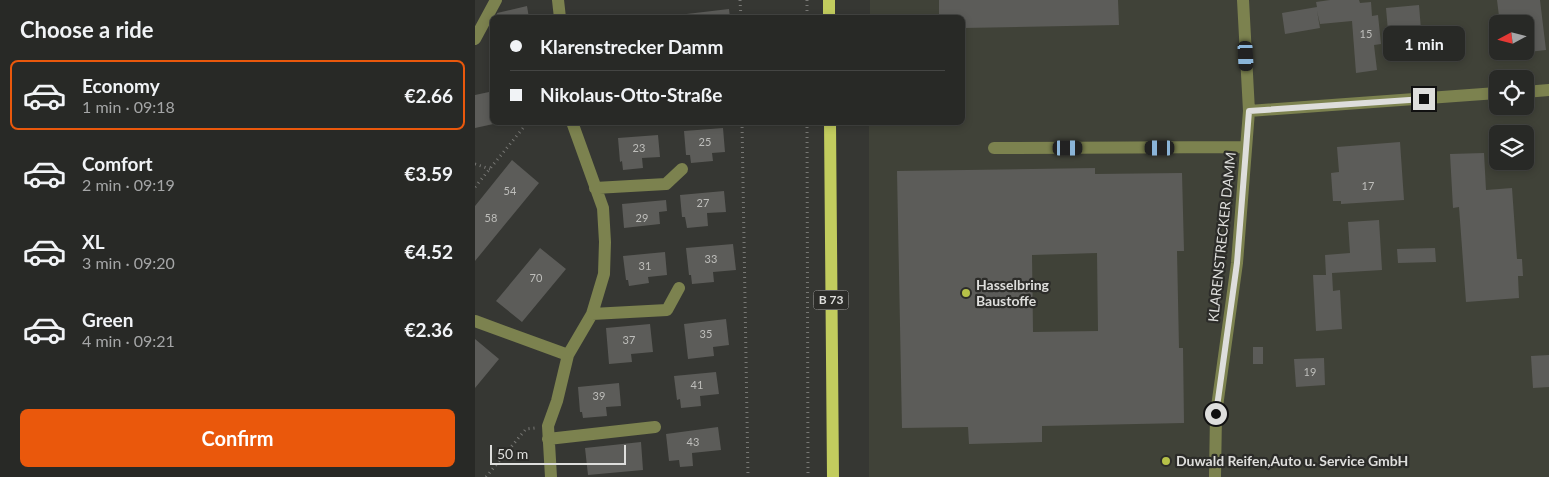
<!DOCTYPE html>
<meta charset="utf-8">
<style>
body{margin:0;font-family:Lato,sans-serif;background:#30312e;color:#f1f3f6;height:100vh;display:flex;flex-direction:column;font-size:19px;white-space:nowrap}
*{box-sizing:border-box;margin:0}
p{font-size:16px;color:#a5a6a7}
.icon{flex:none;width:28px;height:28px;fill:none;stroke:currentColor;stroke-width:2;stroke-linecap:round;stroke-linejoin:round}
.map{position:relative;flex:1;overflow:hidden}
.side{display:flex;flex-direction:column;background:#282926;width:475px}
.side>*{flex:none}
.banner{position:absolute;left:15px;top:15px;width:475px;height:110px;border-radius:8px;box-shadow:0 2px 8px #0003,0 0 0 1px #444543;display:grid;align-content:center;height:110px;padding:0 20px;background:#282926}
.needle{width:32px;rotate:263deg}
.tools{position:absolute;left:1014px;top:15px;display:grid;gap:10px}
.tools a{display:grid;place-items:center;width:45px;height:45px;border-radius:8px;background:#282926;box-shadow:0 2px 8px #0003,0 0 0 1px #444543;font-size:25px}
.scale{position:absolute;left:15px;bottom:12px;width:136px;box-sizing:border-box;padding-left:5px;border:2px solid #dededc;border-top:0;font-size:14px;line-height:18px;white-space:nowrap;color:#dededc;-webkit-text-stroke:4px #2c2c29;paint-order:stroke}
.end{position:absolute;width:22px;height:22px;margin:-11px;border:6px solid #dededc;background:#111;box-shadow:0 0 0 2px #111}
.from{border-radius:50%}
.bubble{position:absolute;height:35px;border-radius:8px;background:#282926;box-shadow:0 2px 8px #0003,0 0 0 1px #444543;font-size:16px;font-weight:700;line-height:35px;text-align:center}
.car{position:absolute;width:15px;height:30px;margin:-15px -8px;border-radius:6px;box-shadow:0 0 4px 1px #0007;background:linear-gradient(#222 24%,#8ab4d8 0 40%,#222 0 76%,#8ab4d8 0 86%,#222 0)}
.banner b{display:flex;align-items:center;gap:18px;height:48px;font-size:19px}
.banner b+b{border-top:1px solid #444543}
.banner i{width:12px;height:12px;background:#f1f3f6}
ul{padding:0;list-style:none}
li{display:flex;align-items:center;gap:15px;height:70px;margin:0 10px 8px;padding:0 10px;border:2px solid transparent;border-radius:8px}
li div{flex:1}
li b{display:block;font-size:19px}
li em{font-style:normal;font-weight:700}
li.active{border-color:#ea580c}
li>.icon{width:45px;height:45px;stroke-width:1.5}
h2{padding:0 20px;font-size:22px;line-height:60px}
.cta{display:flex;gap:10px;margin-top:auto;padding:10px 20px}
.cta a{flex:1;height:58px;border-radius:8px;background:#ea580c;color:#fff;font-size:20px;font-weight:700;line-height:58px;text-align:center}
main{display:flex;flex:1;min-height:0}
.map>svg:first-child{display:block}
</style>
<main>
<section class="side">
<h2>Choose a ride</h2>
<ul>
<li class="active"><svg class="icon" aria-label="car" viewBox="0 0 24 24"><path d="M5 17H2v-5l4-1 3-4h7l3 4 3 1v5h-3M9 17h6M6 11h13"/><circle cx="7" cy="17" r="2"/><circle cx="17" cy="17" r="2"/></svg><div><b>Economy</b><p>1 min · 09:18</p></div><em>€2.66</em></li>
<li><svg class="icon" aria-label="car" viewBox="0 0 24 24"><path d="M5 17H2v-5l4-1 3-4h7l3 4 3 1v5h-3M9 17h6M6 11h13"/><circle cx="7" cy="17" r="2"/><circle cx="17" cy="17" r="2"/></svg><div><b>Comfort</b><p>2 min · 09:19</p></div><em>€3.59</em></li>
<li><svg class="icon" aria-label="car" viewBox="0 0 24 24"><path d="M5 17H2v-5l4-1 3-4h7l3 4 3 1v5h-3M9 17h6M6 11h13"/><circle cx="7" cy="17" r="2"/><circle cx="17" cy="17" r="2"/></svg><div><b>XL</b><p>3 min · 09:20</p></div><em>€4.52</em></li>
<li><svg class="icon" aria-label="car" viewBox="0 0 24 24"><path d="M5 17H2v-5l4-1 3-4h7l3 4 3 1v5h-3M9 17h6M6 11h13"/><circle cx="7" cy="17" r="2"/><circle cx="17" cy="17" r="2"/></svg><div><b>Green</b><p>4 min · 09:21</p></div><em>€2.36</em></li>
</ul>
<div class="cta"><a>Confirm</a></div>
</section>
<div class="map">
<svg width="1074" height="477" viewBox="0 0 1074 477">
<rect width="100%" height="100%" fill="#363733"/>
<path fill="#404238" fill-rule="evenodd" d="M395,0H1074V477H394V123L488,122V18L395,17ZM1022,24H1050V51H1022ZM1022,79H1050V106H1022ZM1022,134H1050V161H1022Z"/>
<path fill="#5c5c59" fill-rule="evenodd" d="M464,0H643L644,25L488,28V18H464Z
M855,0H884L885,3L896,2L897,16L903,15L906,44L899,45L902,70L881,73L877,21L845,24L842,11L845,28L810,34L807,13L842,7L841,2Z
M1022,0H1065L1071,50L1029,55L1028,51H1050V24H1025Z
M944,5L947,42H943V51L915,54L911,8Z
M52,6L54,18H23L22,13Z
M254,9L255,18H203V15Z
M14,92L18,108V122L23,123L0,128V95Z
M248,128L250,152L237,153L238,161L216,163L215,155H211L209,131Z
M183,135L185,157L167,158L168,168L148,170L147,161L145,162L143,138Z
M925,142L929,200L866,204V201H858L856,173L864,172L862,147Z
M1009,153L1011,190L1037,188L1042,259H1047L1048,276H1043L1044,298L991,302L984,207L978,208L975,154Z
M37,160L64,183L0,261V206Z
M620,168V174L707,173L709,251H702L704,348H708L709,423L567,426V442L494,444L493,427L427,428L422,171ZM622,253L623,331L558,332L557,255Z
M249,191L251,212L232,213L233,226L212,228L210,217H207L205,195Z
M191,200L192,211L184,212L185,224L149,228L147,204Z
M904,220L907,270L857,273L858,291L865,290L867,329L841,331L838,275H851L850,255L875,253L873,222Z
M258,244L261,270L238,272L239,282L217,284L216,275H214L211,248Z
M65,248L91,269L47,322L21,301Z
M960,248L961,262L923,263L922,249Z
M190,252L192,275L173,277L174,283L154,286L153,280H151L148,256Z
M251,319L254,345L238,347L239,356L213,359L209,324Z
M175,324L178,352L156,354L157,362L134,364L131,328Z
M0,339L24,359L0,388Z
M778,347H788V364H778Z
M1074,355V387L1058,388L1056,356Z
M849,358L850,385L821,387L819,359Z
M241,372L244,394L225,396L226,406L206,408L205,399L202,400L199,376Z
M144,383L146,406L131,407L132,416L108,418L107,412H105L103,387Z
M243,427L246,450L217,453L218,466L205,467L204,460L194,461L191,434Z
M166,442L168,470L113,475L110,448Z"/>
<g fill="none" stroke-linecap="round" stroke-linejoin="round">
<path stroke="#787875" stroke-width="3" stroke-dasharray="1 4" stroke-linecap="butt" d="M265,0L266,18
M332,0V18
M267,122L273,477
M332,122L333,477
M0,164L15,169
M0,187L53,122
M11,477L51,429L60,428"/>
<path stroke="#7c824f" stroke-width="12" d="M83,0L85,18
M0,39L21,0
M1050,92L1074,90
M774,111L1022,93
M519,148L771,147
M120,188L191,184L207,169
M117,314L192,310L204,288
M0,321L93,355
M73,439L180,427
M76,477L73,426L82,401L93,355L117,314L129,274L130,242L128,208L97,122
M740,477L741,414L762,263L774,111L768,0"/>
<path stroke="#c2cc5e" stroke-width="12" d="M354,0V18
M355,122L358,477"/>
</g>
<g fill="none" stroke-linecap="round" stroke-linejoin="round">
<path stroke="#dededc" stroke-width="6" d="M741,414L762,263L774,111L949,99"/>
</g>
<g fill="#b6c148" stroke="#2c2c29" stroke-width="2">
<circle cx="491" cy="293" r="5"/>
<circle cx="691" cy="461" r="5"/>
</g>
<g text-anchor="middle" stroke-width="4.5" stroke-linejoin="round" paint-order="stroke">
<g font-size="11" fill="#bebebb">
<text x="891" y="38">15</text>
<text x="230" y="146">25</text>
<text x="164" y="152">23</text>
<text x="893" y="190">17</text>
<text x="35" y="195">54</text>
<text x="228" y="207">27</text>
<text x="16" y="222">58</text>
<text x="167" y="222">29</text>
<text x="236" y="263">33</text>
<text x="170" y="270">31</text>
<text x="61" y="282">70</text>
<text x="231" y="338">35</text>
<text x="154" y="344">37</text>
<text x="835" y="376">19</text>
<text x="222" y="389">41</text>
<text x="124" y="400">39</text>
<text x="218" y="446">43</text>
</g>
<rect fill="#2c2c29" stroke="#a9a9a6" stroke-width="1" x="338.5" y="290.5" width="35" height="19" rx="4"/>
<g font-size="12" font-weight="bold" fill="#dededc">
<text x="356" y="304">B 73</text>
</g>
<g font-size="14" fill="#dededc" stroke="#2c2c29">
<text transform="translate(747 237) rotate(-84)" y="5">KLARENSTRECKER DAMM</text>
</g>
<g font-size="14" font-weight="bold" fill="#dededc" stroke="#2c2c29" text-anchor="start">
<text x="501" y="290">Hasselbring<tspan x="501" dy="16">Baustoffe</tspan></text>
<text x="701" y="466">Duwald Reifen,Auto u. Service GmbH</text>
</g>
</g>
</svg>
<div class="tools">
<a><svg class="needle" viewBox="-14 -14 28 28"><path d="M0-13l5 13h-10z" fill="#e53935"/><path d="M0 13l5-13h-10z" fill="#a5a6a7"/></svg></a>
<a><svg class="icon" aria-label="locate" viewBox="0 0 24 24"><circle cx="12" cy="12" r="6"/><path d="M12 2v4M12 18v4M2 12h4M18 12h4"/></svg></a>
<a><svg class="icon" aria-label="layers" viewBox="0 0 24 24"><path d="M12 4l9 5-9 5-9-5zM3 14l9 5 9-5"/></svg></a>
</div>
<div class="scale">50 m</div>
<i class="end from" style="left:741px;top:414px"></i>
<i class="end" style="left:949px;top:99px"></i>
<div class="bubble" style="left:908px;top:26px;width:82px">1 min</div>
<i class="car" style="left:771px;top:56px;rotate:177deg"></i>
<i class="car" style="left:593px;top:148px;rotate:90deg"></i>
<i class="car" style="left:685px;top:148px;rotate:270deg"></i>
<div class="banner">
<b><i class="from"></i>Klarenstrecker Damm</b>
<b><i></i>Nikolaus-Otto-Straße</b>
</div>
</div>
</main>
